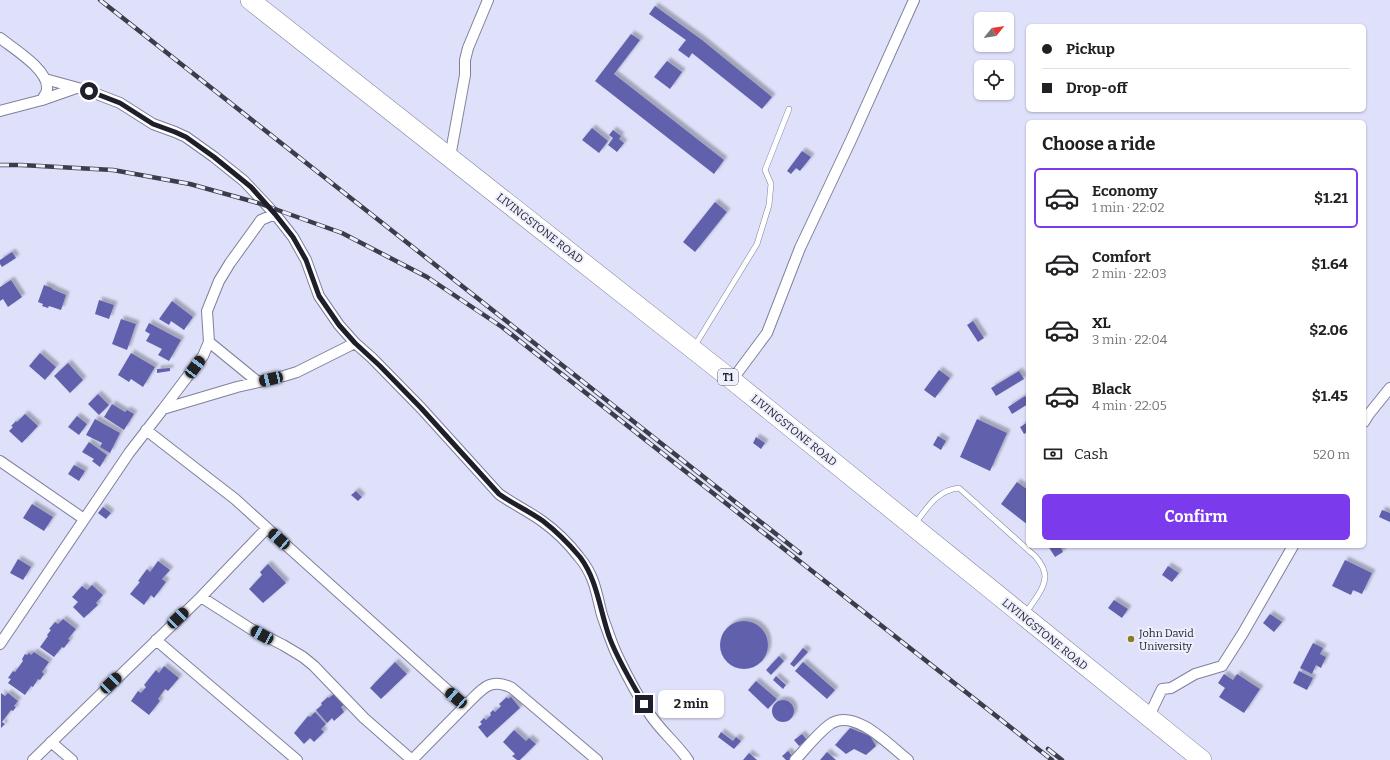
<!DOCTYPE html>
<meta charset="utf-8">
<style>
body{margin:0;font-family:Bitter,serif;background:#f6f6f6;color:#202124;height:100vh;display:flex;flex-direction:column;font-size:15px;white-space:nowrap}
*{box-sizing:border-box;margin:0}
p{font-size:13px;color:#757577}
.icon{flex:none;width:22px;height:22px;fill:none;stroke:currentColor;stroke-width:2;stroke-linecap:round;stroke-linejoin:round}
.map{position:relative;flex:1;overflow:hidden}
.details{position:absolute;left:1026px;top:120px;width:340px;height:428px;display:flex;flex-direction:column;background:#fff;border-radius:6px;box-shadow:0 1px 3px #0004}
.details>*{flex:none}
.banner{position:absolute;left:1026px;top:24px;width:340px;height:88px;border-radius:6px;box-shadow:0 1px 3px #0004;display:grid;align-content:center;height:88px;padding:0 16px;background:#fff}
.needle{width:26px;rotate:60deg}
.controls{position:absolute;left:974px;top:12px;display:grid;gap:8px}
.controls a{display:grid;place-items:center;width:40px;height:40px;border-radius:6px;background:#fff;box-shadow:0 1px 3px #0004;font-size:20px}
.end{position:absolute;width:18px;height:18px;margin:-9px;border:5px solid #1e1f2a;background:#fff;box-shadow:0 0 0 2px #fff}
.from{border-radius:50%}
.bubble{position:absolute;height:28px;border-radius:6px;background:#fff;box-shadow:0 1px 3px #0004;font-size:13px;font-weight:700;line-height:28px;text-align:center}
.car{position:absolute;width:12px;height:24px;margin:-12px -6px;border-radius:5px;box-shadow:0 0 3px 1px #0007;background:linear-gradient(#222 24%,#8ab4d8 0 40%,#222 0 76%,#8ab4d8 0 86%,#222 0)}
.banner b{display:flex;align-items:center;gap:14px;height:38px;font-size:15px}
.banner b+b{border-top:1px solid #e0e0e0}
.banner i{width:10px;height:10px;background:#202124}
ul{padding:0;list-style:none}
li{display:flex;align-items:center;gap:12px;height:60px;margin:0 8px 6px;padding:0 8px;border:2px solid transparent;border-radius:6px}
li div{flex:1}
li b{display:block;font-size:15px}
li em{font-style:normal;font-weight:700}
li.on{border-color:#7c3aed}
li>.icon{width:36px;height:36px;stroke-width:1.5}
h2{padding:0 16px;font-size:18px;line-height:48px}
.pay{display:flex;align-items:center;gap:10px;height:44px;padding:0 16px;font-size:15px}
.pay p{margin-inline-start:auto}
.button{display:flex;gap:8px;margin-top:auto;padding:8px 16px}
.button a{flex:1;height:46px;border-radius:6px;background:#7c3aed;color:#fff;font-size:16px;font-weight:700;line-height:46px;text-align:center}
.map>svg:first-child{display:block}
</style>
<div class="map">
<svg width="1390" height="760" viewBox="0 0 1390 760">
<defs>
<filter id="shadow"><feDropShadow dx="3.5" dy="-3.5" stdDeviation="1" flood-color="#0004"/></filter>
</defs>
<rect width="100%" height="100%" fill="#dfe1fb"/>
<path fill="#6161ad" filter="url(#shadow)" d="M655,6L702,40L772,97L762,109L692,53L689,58L678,50L686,40L649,14Z
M631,34L640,40L614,74L724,160L714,174L595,81Z
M667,61L682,72L670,89L654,77Z
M592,128L608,141L599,153L582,140Z
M613,130L621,136L619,139L624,143L617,152L608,145L613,138L609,135Z
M802,151L811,157L800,171L796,168L791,174L787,171Z
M715,202L727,212L695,252L683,242Z
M12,252L16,258L2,267L0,264V260Z
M11,280L22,297L8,307L3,299L0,301V287Z
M44,285L52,288V289L66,295L61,310L49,306L48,308L42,306L43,304L38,302Z
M99,300L114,305L109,319L95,314Z
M172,301L193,317L184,330L171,321L169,325L159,319Z
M121,319L136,324L127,350L112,344Z
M973,321L984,338L978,342L967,325Z
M149,323L181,340L169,361L158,355L162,349L146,341L150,334L145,331Z
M40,353L56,367L45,380L29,366Z
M131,353L155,367L143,387L131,379L129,382L118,375Z
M68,363L83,380L70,393L54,376Z
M170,368V371L157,373V369Z
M939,370L950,378L935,398L924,390Z
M1019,371L1024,379L996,396L991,388Z
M98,394L109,405L99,415L88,404Z
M1025,396L1028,401V404L1012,414L1008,407Z
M112,404L125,412L127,410L134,414L124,430L104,417Z
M25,414L38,426L22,443L9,431L13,427L11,426L16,421L17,422Z
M77,416L87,424L79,435L68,427Z
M95,419L120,433L110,453L100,447L102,443L86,435Z
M977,419L1007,433L990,471L960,457Z
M1028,422V432L1024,434L1020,427Z
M938,436L946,441L941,450L933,445Z
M756,437L765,443L761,449L753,443Z
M89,442L107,455L100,467L92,461L94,459L82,452Z
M74,465L85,471L79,481L68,474Z
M1017,482L1028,490V525L1001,504Z
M356,491L362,497L358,501L351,495Z
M32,504L53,517L44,531L23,518Z
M103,507L111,513L106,519L98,513Z
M1382,510L1390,513V522L1379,517Z
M1048,546H1060L1063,552L1055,557Z
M18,559L31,567L23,580L10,573Z
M1345,560L1372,573L1362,594L1353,590L1351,595L1332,586Z
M158,561L170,570L162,579L166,582L154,598L151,595L144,605L130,594L140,582L138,581L147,569L150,572Z
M268,564L286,583L263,603L249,589L262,575L260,572Z
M1168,566L1179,573L1172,582L1162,575Z
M92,585L103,595L96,603L98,605L84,618L73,607L78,602L72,597L82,586L87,590Z
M1114,600L1128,609L1122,618L1108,608Z
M1270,614L1282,622L1274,632L1263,623Z
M63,619L76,629L68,639L70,640L64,648L62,647L54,657L40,647L48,636L47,635L51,630L49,629L55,622L58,624Z
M720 645a24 24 0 1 1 48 0a24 24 0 1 1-48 0Z
M1313,643L1323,648L1320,654L1326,657L1321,668L1316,665L1312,674L1300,668Z
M803,648L808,652L794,667L790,664Z
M34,652L49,662L42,672L44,674L40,680L38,679L33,687L31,686L25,695L8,683L11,679L8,678L13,671L15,672L23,661L22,659L25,654L27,655L29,653L31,655Z
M779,656L784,661L771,675L766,670Z
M395,662L407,674L381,699L370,688Z
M803,662L835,690L827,699L795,671Z
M164,666L179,678L168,691L165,689L158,699L160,701L149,715L131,701L138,691L141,693L146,687L144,685L156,670L159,673Z
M1299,671L1313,678L1307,690L1293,683Z
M1224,674L1233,680L1237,674L1260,689L1244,713L1219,697L1225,688L1218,683Z
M776,676L786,685L783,689L773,680Z
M756,681L777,699L768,709L748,690Z
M336,692L346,703L341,707L344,712L334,721L332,718L327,723L316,710L322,705L321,703L328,697L329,698Z
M1,693L5,696L8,693L18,701L14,706L16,707L13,711L11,710L2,722L5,724L1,728Z
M507,697L508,699L511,697L520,708L487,738L478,727L482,724L480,722L484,718L486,720L491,715L490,713L493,710L495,712L501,706L499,704Z
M772 711a11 11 0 1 1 22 0a11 11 0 1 1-22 0Z
M315,712L326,724L321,729L324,732L314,742L310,738L304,744L294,733L308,716L310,717Z
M850,728L870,736L876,746L866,755L854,749L846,754L835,745Z
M514,730L526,741L529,738L536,744L520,760H517L512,756L515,754L503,742Z
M721,732L733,741L736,737L741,741L734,749L718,737Z
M802,734L807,740L799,746L794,740Z
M788,751L793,757L789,760H786L782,756Z
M827,752L836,760H820Z
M749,753L757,760H743Z"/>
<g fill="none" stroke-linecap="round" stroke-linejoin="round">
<defs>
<path id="lane" d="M694,347L757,244L769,205L771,184L765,170L789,109
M915,524C927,508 937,490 959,488L1036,557C1039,561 1043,566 1044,571C1049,585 1033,601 1026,613"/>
<path id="street" d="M0,38C14,49 49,70 47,89C47,93 43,97 42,100L0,111
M45,79L89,91L120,103L153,124L175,132L186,137L214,157L244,181L275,214L293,237L306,260L319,296L339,325L355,343L372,358L421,408L499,494C513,504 528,511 542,521C556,531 569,544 579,557C595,576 596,592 602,615C607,629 611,642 617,655C627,676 638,697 651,716C662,732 677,744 688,760
M42,100L76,88
M450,157L465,75V60L468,48L488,0
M209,342L258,382
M732,380L767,333L800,248L851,140L914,0
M163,409L203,356L209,342L207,311L219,281L230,263L261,220L275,214
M1364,422L1369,414L1390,388
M146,430L235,499L267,528
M0,461L84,519
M201,597L251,629L283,645L303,657L314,666L364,718L412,760
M156,640L297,760
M0,644L129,453L163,409L237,387L284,376L297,372L355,343
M1148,718L1162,689L1171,688L1195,674L1222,666L1243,633L1293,546
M51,742L72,760
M33,760L201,597L267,528L465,706C481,691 489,676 512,688L597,760
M412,760L465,706
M795,760C806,749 819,731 832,723C856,709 890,746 908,760"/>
<path id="highway" d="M250,0L732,380L1202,760"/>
</defs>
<use href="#lane" stroke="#7e819d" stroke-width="6"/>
<use href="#street" stroke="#7e819d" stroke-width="12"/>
<use href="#highway" stroke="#7e819d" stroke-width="20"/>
<use href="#lane" stroke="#fff" stroke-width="5"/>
<use href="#street" stroke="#fff" stroke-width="10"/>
<use href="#highway" stroke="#fff" stroke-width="19"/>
<defs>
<path id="rail" d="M100,0L800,553
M0,165H21L113,170L190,184L258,203L342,233L427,277L502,327L1052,760
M1048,749L1062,760"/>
</defs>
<use href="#rail" stroke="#3c3d4a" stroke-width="4.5"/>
<use href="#rail" stroke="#eeeffc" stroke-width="3" stroke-dasharray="9" stroke-linecap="butt"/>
</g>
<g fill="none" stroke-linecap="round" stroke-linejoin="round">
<path stroke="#1e1f2a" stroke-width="5" d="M89,91L120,103L153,124L175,132L186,137L214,157L251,187L275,214L293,237L306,260L319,296L339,325L355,343L380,366L421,408L499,494C513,504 529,511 543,521C556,531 569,544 580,557C598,581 600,612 610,639C619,662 632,683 644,704"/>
</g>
<circle fill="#897d23" stroke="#eeeffc" stroke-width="1.5" cx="1131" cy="639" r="4"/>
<g text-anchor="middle" stroke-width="4" stroke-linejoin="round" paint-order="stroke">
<rect fill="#eeeffc" stroke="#5c5d69" stroke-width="1" x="718" y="369" width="20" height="16" rx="3"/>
<g font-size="10" font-weight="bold" fill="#1e1f2a">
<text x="728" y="381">T1</text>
</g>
<g font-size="11" fill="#1e1f2a" stroke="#eeeffc">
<text transform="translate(540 228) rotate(38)" y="4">LIVINGSTONE ROAD</text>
<text transform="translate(794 430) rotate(39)" y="4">LIVINGSTONE ROAD</text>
<text transform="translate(1045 634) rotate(39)" y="4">LIVINGSTONE ROAD</text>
</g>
<g font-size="11" fill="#1e1f2a" stroke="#eeeffc" text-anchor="start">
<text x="1139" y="637">John David<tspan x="1139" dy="13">University</tspan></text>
</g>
</g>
</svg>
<div class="controls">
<a><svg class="needle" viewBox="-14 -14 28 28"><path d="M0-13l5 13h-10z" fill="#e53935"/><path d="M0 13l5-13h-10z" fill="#757577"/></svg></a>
<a><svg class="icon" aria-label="locate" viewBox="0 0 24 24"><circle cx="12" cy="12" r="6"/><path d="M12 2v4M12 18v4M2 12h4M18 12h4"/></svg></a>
</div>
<i class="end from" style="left:89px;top:91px"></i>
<i class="end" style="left:644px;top:704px"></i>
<div class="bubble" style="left:658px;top:690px;width:66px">2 min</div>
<i class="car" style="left:195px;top:367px;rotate:37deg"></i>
<i class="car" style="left:271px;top:379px;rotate:257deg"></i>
<i class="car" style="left:279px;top:539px;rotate:312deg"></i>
<i class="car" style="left:178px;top:618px;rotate:46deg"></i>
<i class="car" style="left:262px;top:635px;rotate:299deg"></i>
<i class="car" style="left:111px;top:683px;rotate:46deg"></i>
<i class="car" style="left:456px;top:698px;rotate:311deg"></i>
<div class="banner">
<b><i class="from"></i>Pickup</b>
<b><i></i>Drop-off</b>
</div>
<section class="details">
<h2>Choose a ride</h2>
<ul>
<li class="on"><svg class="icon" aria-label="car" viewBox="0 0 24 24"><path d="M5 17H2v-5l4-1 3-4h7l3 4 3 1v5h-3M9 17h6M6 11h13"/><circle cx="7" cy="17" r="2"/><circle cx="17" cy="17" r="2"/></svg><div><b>Economy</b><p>1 min · 22:02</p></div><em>$1.21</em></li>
<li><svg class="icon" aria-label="car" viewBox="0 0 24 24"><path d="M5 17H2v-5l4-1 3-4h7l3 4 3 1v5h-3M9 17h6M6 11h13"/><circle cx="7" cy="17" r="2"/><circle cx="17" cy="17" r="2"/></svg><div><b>Comfort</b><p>2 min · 22:03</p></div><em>$1.64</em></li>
<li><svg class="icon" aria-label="car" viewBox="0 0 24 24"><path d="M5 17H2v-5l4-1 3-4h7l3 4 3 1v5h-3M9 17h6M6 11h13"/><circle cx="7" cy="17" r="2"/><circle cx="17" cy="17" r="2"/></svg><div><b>XL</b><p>3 min · 22:04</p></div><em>$2.06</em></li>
<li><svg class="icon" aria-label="car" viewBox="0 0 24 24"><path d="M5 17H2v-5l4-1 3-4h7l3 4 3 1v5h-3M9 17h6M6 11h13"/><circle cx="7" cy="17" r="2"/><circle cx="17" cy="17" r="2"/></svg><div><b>Black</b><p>4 min · 22:05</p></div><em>$1.45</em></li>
</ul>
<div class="pay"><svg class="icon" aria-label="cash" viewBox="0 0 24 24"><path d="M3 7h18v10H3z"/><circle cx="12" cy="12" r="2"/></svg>Cash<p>520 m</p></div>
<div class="button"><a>Confirm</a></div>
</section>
</div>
